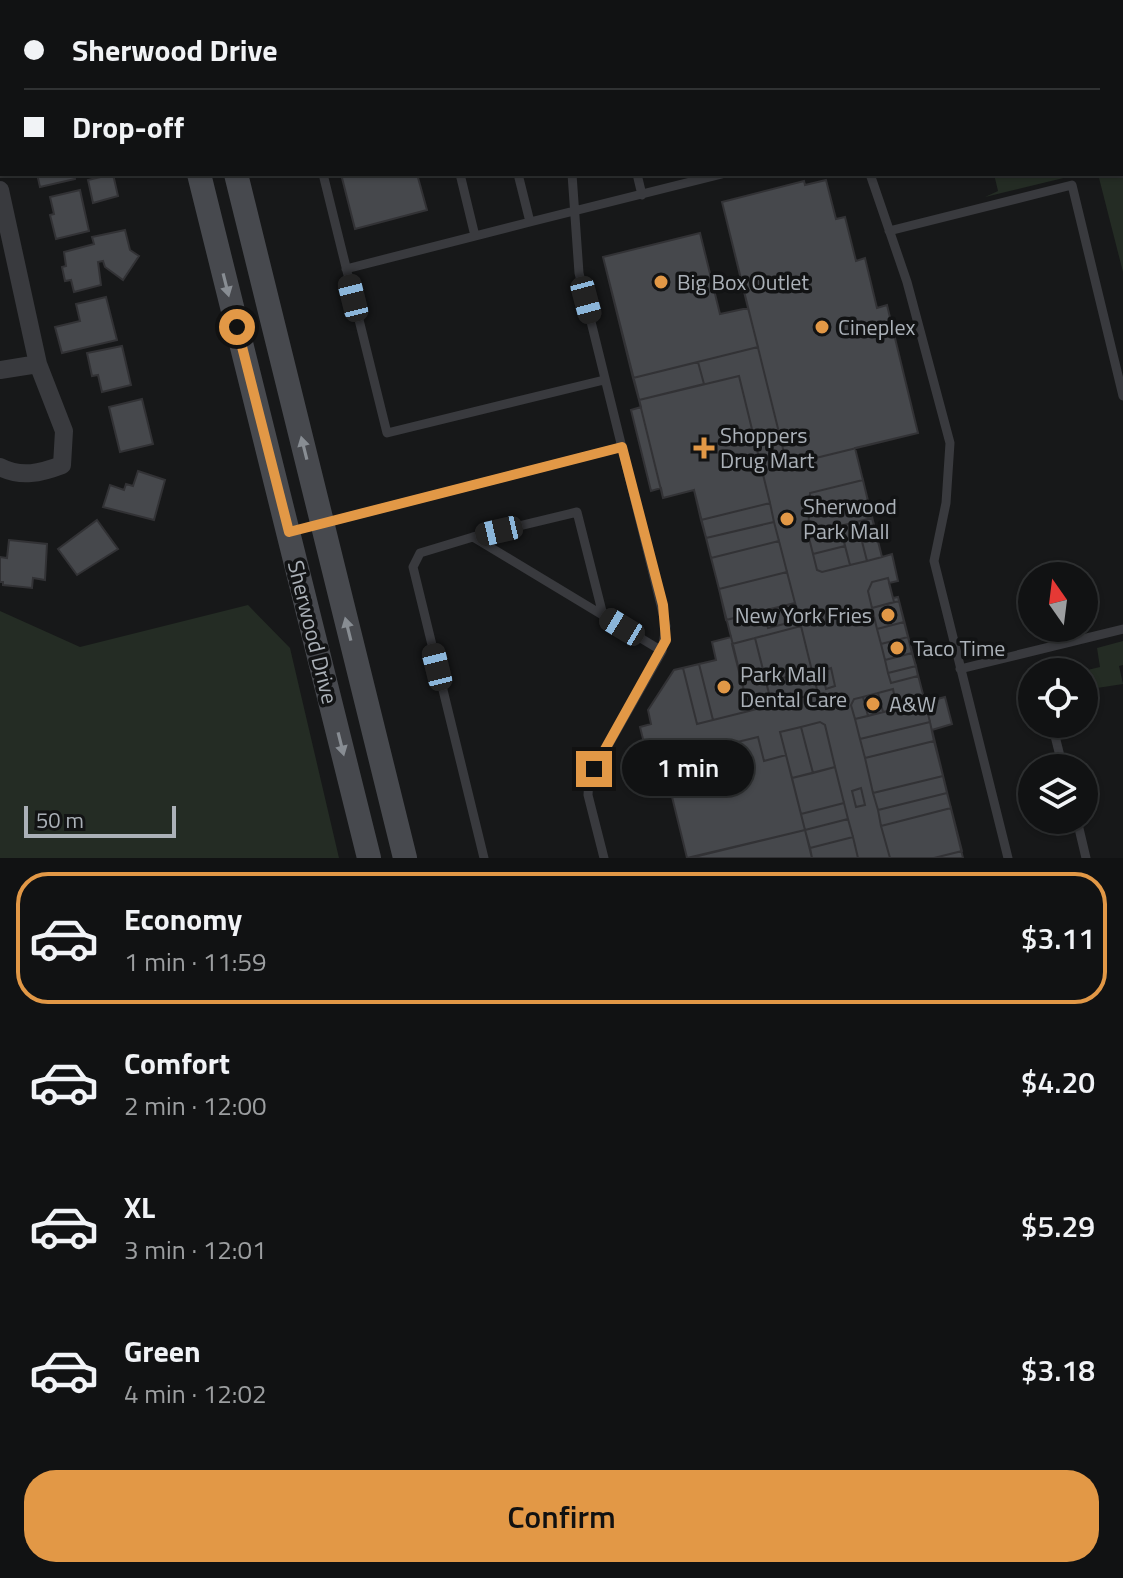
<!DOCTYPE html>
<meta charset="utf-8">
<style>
body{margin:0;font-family:"Titillium Web",sans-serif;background:#1e2021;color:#f1f3f6;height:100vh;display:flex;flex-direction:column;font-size:30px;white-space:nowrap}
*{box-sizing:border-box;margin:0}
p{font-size:26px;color:#9c9ea0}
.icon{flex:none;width:44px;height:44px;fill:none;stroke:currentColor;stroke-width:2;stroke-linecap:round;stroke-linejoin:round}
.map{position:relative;height:858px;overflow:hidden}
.side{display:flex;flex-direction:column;background:#111213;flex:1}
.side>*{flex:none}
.hud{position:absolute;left:0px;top:0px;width:1124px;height:176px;box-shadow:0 2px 6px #0004,0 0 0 2px #303233;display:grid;align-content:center;height:176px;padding:0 24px;background:#111213}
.needle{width:52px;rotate:346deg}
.controls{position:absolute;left:1018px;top:562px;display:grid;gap:16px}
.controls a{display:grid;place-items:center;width:80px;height:80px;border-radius:50%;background:#111213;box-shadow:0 2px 6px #0004,0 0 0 2px #303233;font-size:40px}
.scale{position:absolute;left:24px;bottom:20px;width:152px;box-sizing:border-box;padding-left:8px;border:4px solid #abb1b8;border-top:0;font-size:22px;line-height:28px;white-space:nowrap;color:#abb1b8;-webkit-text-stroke:6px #121314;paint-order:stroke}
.end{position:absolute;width:36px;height:36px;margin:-18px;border:10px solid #e29846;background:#111;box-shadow:0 0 0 4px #111}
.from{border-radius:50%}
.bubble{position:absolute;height:56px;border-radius:28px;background:#111213;box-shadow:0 2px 6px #0004,0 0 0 2px #303233;font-size:26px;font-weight:600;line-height:56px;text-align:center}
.car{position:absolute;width:24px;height:48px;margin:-24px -12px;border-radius:10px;box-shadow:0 0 6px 2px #0007;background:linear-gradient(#222 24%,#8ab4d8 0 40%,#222 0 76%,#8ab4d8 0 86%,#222 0)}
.hud b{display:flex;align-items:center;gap:28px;height:76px;font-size:30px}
.hud b+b{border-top:2px solid #303233}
.hud i{width:20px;height:20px;background:#f1f3f6}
ul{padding:14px 0 0;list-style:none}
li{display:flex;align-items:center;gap:24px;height:132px;margin:0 16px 12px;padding:0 8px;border:4px solid transparent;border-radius:32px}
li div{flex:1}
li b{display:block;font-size:30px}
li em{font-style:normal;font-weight:600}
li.current{border-color:#e29846}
li>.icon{width:72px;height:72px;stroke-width:1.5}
.primary-button{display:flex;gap:16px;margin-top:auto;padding:16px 24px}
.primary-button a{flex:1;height:92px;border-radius:32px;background:#e29846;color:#111;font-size:32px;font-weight:600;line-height:92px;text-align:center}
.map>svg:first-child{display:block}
</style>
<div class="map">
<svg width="1123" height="858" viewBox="0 0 1123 858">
<rect width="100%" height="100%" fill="#171819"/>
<path fill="#242c24" d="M950,0H1123V272L1098,174H1122V2Z
M994,174H1080L985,197L998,191Z
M248,605L290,648L339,858H0V611L80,647Z
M1123,641V665L1119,666L1123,684L1084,690V672H1079L1100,667L1097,648Z"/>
<path fill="#46484c" stroke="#323235" stroke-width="2" d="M37,174H74L75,179L40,187Z
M113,174L118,196L93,203L88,180Z
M341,174H417L427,210L355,229Z
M826,180L836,219L845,217L856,261L865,258L877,308L887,305L918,433L855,448L882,557L892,554L898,581L889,583L893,598L898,597L925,702L945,697L952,724L932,730L963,858H687L663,760L649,763L640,727L651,724L648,710L674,670L716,660L712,642L731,637L694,490L663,498L661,488L651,491L631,410L641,407L603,257L700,233L720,314L748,308L722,202L804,181L805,185Z
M826,180L836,219L845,217L856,261L865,258L877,308L887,305L918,433L787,465L722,202L804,181L805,185Z
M80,190L89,231L56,239L50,215L54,214L50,197Z
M125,230L130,250L139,256L123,280L105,267L103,261L98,262L101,285L74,292L71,280L65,281L62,267L66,266L64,252L94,244L92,237Z
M700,233L720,314L748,308L758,347L633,378L603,257Z
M106,297L117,340L62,353L55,327L80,321L76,304Z
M122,346L131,385L102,392L98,375L92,376L87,353Z
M698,362L704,384L639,400L633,378Z
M739,376L770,503L701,520L694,490L663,498L639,400Z
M142,399L153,444L120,452L109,407Z
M138,471L165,480L154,520L103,507L110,485L124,490L126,484L133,486Z
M863,480L872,518L808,534L810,493Z
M770,503L774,522L706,538L701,520Z
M872,518L882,557L867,561L857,522Z
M97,520L118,549L77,575L58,549Z
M774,522L779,541L711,558L706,538Z
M857,522L867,561L850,565L840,526Z
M840,526L845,546L813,554L808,534Z
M9,540L47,544L45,580L33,578L32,588L3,585V582H0V557L7,558Z
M779,541L787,572L719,589L711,558Z
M845,546L850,565L822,572L817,570L813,554Z
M787,572L795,603L726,620L719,589Z
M888,578L894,602L872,608L868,591L872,582Z
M899,601L904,622L877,629L872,608Z
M795,603L800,620L768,628L764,611Z
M904,622L908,637L881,644L877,629Z
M801,626L812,671L766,682L755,638Z
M731,637L749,711L713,720L699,664L716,660L712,642Z
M908,637L912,653L885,660L881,644Z
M755,638L772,705L749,711L732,644Z
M912,653L916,666L888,673L885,660Z
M699,664L713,720L697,724L683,668Z
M916,666L918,676L891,683L888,673Z
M831,668L835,686L826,689L822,671Z
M812,671L818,693L772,705L766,682Z
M893,689L897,709L883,712L878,693Z
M878,693L883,712L868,716L863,697Z
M863,697L868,716L855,719L851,705L854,699Z
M925,702L930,722L860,739L855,719Z
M820,722L825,725L835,767L813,773L801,727Z
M930,722L934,741L865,758L860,739Z
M801,727L813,773L792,778L780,732Z
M758,737L764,761L786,755L805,830L687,858L663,760Z
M934,741L943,776L873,793L865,758Z
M835,767L844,803L801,814L792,778Z
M943,776L947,793L878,810L873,793Z
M861,788L865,805L856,807L852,791Z
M947,793L951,808L881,826L878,810Z
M844,803L848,819L805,830L801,814Z
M951,808L962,851L934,858H890L881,826Z
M848,819L853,837L810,848L805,830Z
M805,830L812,858H690Z
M853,837L858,858H812L810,848Z"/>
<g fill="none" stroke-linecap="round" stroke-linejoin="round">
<path stroke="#393a3e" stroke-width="9" d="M11,0V2
M70,0L71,2
M534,0V2
M0,32L2,30
M323,174L387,433L604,380
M460,174L475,236
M518,174L530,222L722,174
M572,174L579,273L666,626L662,651L589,779L588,795L604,858
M637,174L642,195
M870,174L907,282L950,443L946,503L934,561L1008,858
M889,231L1072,185L1123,396
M346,269L530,222
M289,532L622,447
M473,537L577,512L603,615
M960,669L1123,629
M1052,724L1063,768
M1077,820L1086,858
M484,858L413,567L420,553L473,537L662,651"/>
<path stroke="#393a3e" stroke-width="18" d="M415,0L416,2
M0,190L38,364L0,370
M0,467C21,478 41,473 62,465L64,431L38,364"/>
<path stroke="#393a3e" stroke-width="22" d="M470,2L479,0
M0,86H2"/>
<path stroke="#47494e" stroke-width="24" d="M156,0V2
M193,0V2
M216,0V2
M199,174L369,858
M236,174L405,858"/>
</g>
<defs><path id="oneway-solid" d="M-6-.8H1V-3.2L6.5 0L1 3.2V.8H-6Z" transform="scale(2)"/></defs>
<g fill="#888d93">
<use href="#oneway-solid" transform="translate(226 285) rotate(76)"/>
<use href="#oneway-solid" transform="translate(304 448) rotate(-104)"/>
<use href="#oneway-solid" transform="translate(348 629) rotate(-104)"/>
<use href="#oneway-solid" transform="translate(341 744) rotate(76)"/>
</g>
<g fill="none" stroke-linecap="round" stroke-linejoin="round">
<path stroke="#e29846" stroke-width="10" d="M237,327L289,532L622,447L663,605L666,640L594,769"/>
</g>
<g fill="#e29846" stroke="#121314" stroke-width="3">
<circle cx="661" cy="282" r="8"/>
<circle cx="822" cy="327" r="8"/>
<path d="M700 436h8v8h8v8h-8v8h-8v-8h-8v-8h8z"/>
<circle cx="787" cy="519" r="8"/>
<circle cx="888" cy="615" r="8"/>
<circle cx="897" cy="648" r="8"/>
<circle cx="724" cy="687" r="8"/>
<circle cx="873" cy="704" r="8"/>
</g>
<g text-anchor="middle" stroke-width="7" stroke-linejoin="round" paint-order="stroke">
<g font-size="22" fill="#abb1b8" stroke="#121314" text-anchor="start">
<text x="677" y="290">Big Box Outlet</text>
<text x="838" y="335">Cineplex</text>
<text x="720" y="443">Shoppers<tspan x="720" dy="25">Drug Mart</tspan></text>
<text x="803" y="514">Sherwood<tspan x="803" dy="25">Park Mall</tspan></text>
<text x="872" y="623" text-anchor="end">New York Fries</text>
<text x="913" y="656">Taco Time</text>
<text x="740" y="682">Park Mall<tspan x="740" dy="25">Dental Care</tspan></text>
<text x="889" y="712">A&amp;W</text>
</g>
<g font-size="22" fill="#abb1b8" stroke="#121314">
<text transform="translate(313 632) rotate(76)" y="8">Sherwood Drive</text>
</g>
</g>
</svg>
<div class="controls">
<a><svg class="needle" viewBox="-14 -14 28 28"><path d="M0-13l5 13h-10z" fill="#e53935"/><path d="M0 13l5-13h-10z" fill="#9c9ea0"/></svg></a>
<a><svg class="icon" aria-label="locate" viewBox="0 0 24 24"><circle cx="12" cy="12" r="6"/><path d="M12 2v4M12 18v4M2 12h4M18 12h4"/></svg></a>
<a><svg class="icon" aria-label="layers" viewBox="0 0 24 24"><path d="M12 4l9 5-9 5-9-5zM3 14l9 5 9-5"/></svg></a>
</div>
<div class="scale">50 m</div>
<i class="end from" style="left:237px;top:327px"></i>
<i class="end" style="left:594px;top:769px"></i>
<div class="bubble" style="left:622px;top:740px;width:132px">1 min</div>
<i class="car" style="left:353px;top:298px;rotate:346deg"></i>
<i class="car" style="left:586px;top:300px;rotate:165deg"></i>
<i class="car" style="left:499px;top:531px;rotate:257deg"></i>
<i class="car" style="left:622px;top:627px;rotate:301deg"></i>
<i class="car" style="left:437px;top:667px;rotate:346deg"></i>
<div class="hud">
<b><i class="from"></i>Sherwood Drive</b>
<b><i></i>Drop-off</b>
</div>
</div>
<section class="side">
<ul>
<li class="current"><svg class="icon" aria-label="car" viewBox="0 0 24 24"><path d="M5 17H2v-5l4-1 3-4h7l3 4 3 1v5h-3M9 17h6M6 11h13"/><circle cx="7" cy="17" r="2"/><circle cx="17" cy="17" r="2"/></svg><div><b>Economy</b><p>1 min · 11:59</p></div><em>$3.11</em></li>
<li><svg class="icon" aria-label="car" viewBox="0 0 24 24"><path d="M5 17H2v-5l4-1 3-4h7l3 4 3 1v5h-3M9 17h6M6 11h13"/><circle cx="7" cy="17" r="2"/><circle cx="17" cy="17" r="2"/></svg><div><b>Comfort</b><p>2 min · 12:00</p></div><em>$4.20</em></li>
<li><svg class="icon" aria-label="car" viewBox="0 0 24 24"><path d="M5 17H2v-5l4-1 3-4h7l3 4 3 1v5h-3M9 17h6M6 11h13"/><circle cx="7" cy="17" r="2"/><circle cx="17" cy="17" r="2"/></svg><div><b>XL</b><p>3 min · 12:01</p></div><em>$5.29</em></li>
<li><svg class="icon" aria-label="car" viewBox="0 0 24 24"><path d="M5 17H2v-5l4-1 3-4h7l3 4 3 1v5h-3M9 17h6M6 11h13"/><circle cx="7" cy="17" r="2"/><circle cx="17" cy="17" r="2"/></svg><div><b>Green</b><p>4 min · 12:02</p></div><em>$3.18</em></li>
</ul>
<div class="primary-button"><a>Confirm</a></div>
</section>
